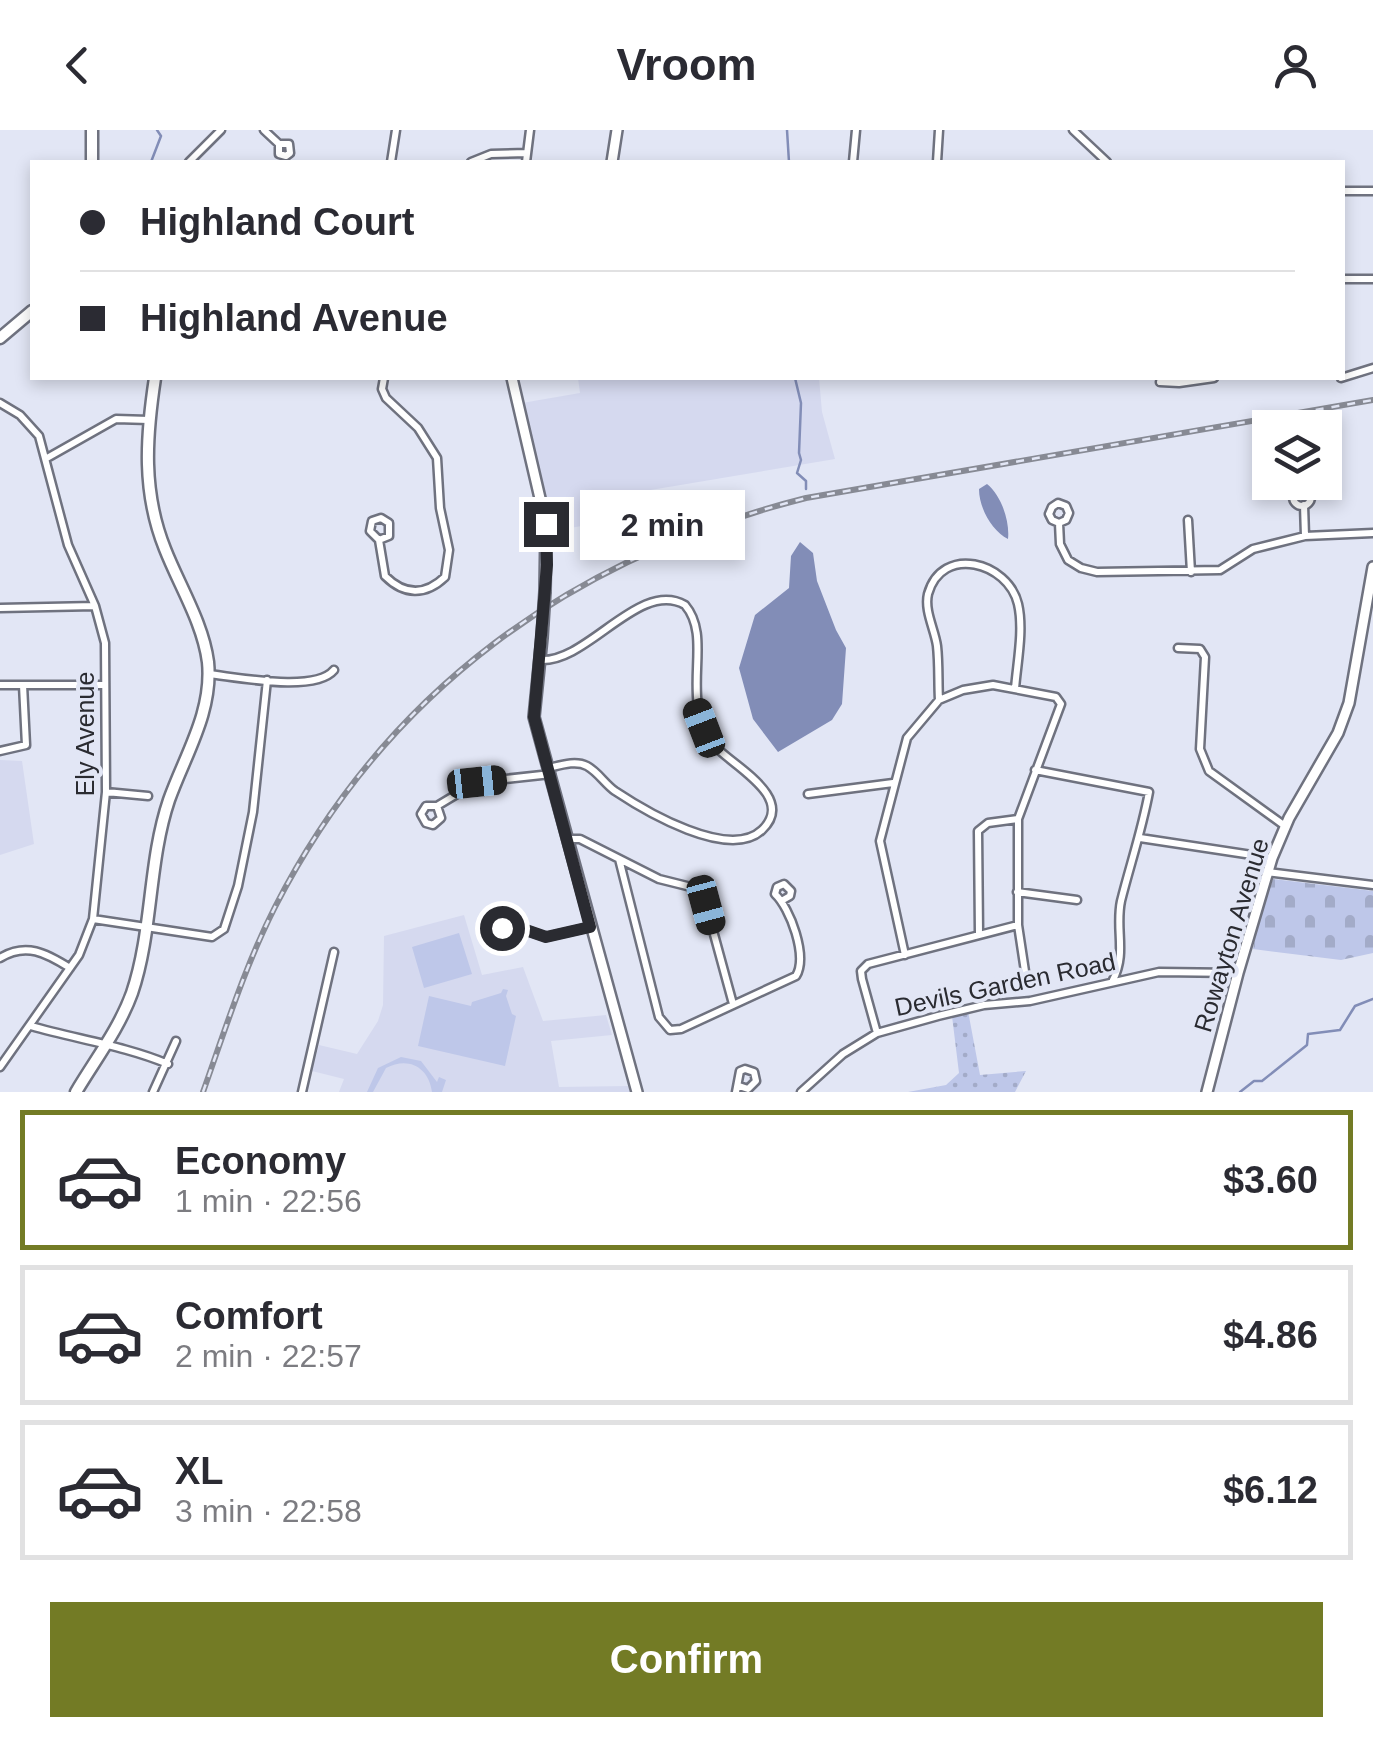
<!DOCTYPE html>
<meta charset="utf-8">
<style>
body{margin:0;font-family:Arial,sans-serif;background:#f2f2f3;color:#2b2b33;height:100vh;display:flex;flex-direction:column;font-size:38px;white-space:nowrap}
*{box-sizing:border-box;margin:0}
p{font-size:32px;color:#7c7c81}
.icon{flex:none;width:55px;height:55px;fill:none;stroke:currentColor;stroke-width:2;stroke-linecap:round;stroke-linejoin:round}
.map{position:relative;height:962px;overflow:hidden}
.details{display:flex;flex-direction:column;background:#fff;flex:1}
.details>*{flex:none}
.guide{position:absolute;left:30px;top:30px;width:1315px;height:220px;border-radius:0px;box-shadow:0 5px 15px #0003;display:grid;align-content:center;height:220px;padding:0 50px;background:#fff}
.tools{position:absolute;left:1252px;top:280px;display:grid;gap:20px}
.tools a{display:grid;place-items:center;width:90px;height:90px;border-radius:0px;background:#fff;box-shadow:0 5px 15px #0003;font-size:50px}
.end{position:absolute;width:45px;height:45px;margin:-22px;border:12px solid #2a2b31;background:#fff;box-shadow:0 0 0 5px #fff}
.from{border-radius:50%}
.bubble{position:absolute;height:70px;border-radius:0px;background:#fff;box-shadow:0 5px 15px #0003;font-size:32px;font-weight:600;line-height:70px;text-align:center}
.car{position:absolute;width:30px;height:60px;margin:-30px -15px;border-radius:12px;box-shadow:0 0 8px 2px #0007;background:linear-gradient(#222 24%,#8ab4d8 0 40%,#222 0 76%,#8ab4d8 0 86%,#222 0)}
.guide b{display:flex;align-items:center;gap:35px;height:95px;font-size:38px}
.guide b+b{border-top:2px solid #e1e1e2}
.guide i{width:25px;height:25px;background:#2b2b33}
ul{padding:18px 0 0;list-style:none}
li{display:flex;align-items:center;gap:30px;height:140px;margin:0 20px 15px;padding:0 30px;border:5px solid #e1e1e2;border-radius:0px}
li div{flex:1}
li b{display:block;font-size:38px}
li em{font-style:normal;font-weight:600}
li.active{border-color:#737b25}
li>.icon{width:90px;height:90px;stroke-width:1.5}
.button{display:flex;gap:20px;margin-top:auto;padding:20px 50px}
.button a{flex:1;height:115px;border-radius:0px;background:#737b25;color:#fff;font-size:40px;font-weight:600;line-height:115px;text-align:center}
header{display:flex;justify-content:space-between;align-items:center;height:130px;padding:0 50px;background:#fff;font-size:45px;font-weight:600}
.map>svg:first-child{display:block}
</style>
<header><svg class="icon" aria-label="back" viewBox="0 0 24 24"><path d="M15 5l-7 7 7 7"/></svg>Vroom<svg class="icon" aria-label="person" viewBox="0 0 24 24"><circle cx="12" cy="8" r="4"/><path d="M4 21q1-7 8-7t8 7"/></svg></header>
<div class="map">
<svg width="1373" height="962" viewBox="0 0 1373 962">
<defs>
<pattern id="grass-dots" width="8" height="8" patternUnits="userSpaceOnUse" patternTransform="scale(2.5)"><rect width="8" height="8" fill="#bec7e9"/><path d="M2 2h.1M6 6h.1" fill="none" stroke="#a3abc8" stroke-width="1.8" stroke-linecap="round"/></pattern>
<pattern id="cemetery-stones" width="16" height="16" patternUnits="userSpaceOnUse" patternTransform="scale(2.5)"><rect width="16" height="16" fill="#bec7e9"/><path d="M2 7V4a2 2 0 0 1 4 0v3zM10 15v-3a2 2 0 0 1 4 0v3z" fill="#a3abc8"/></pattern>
</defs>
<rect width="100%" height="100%" fill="#e2e6f5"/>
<path fill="#d5d9ef" d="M578,248H819L822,282L835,329L585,371L588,395L551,401L522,273L580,263Z
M0,630L22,631L34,714L0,725Z
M464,785L482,845L523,837L543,891L606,885L612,905L551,911L559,957L628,956L630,962H339L344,949L312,941L319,915L357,924L378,891L383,875L384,806Z"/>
<path fill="url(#grass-dots)" d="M968,881L980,945L1026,941L1015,962H908L946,955L959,943L952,886Z"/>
<path fill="url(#cemetery-stones)" d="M1273,749L1373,761V823L1341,830L1253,819L1259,787Z"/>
<path fill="#bec7e9" d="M459,803L472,844L424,858L412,817Z
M503,859L508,860L506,866L512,884L516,886L505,936L418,916L429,866L471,876L472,872L501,863Z
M401,927L421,931L437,952L439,947L446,950L442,962H432C429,937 408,926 386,938L373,962H367L378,938Z"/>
<path fill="#828db7" d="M987,354C1001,365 1010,391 1008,409C992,401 979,378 979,359Z
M800,412L813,423L817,451L836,500L846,518L842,574L832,590L778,622L753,589L739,538L755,485L789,458L791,426Z"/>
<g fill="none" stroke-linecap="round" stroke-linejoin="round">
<path stroke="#828db7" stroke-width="2.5" d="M787,0L789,32
M151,32L161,6L157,0
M795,248L801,273L799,323L801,330L797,343L806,351V359
M1240,962L1254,951H1262L1307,915L1308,904L1340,900L1355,876L1373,869"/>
<defs>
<path id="minor" d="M264,0L279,14V24L286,26L290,23L289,14H279
M1073,0L1107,32
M189,32L221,0
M391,32L396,0
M471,32L491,24L527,23
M526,32L530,0
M853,32L856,0
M937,32L939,0
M1342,61H1373
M1342,149H1373
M1341,248L1373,238
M1160,252L1179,253L1214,248
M0,273L20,285L39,306L68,415L95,476L105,513L106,662L93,789L79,825L0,937
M47,328L116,289L149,290
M1293 367a9 9 0 1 1 18 0a9 9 0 1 1-18 0Z
M1304,375L1305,406
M1188,390L1191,442
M1059,393L1066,390L1069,383L1066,376L1058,373L1052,377L1049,384L1052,390L1059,393L1060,414L1068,430L1081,438L1097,442L1220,440L1253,419L1305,406L1373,403
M379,410L389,406V393L381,388L372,391L370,401L379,410L385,446C404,465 425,466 445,447L449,420L440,378L437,328L418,298L386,268L382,259L384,248
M0,478L95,476
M1178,518L1200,519L1205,527L1200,619L1209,641L1285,696
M540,530C588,533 639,449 685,475C714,509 679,565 712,613C727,633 798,666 762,700C729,731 645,681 615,661C605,654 598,642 587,636C576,630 561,635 549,638
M208,544C237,547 315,563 334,540
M0,555H104
M939,570C938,553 939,534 937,516C935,500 924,481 928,464C942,414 1008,432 1018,474C1024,500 1017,533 1015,559
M0,621L26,615L23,555
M1035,640L1149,662C1142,700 1130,735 1121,771C1115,799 1127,823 1113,850
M106,662L148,666
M808,664L893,653
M437,676L441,688L433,695L426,693L421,684L426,676H437L477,652L551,644
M1140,708L1272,728
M568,709H580L659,749L695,758L706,775L733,874
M619,729L659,887L670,900L681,899L796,846C808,826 790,778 775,764L777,757L784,754L791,761L790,766L783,770
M1267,742L1373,755
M1017,762L1077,770
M93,789L212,807L224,799L238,756L253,682L267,550
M520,798L522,791L515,783L502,788L501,795L508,803L520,798L546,807L590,797
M979,804L978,701L988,693L1018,689
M905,825L880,711L907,608L939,570L963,560L993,555L1056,567L1061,574L1018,689V795L1026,848
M0,828C26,812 46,823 70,838
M31,896C76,909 125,916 168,934
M877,903L862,849L861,841L868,834L1018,795
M153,962L176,911
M302,962L334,822
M736,962L740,941L745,939L754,942L756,951L748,959L739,956
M801,962L843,924L877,903L938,886L984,875L1030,871L1159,842L1238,843"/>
<path id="tertiary" d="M612,32L617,0
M512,248L546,394L545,461
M542,508L534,587L637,962
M1207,962L1238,843L1272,728L1289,688L1338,603L1349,573L1373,437"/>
<path id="secondary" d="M92,32V0
M0,208L32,181
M76,962C95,930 119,899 132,863C153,801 148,732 169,670C185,625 213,582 208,532C203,493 179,455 165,419C142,362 146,307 155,248"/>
</defs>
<use href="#minor" stroke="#6f727f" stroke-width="11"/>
<use href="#tertiary" stroke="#6f727f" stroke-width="14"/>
<use href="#secondary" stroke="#6f727f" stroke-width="15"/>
<use href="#minor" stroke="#fff" stroke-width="6"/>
<use href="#tertiary" stroke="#fff" stroke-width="9"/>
<use href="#secondary" stroke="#fff" stroke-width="10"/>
<defs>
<path id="rail" d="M203,962C225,900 245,836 275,777C386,560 572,427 806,368L1373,270"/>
</defs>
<use href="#rail" stroke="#878a94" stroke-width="6"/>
<use href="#rail" stroke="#e2e6f5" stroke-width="2.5" stroke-dasharray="8" stroke-linecap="butt"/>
<defs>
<path id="tertiary-bridge" d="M542,508L545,461"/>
</defs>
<use href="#tertiary-bridge" stroke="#6f727f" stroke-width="14" stroke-linecap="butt"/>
<use href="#tertiary-bridge" stroke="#fff" stroke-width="9"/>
</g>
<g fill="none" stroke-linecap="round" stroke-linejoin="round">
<path stroke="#2a2b31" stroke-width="12" d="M502,798L512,803L520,798L546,807L590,797L534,587L547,435L546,394"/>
</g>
<g text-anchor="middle" stroke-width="8" stroke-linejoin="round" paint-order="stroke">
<g font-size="25" fill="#2a2b31" stroke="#e2e6f5">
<text transform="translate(85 604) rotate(-90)" y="9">Ely Avenue</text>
<text transform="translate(1231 805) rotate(-73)" y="9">Rowayton Avenue</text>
<text transform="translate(1005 854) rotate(-12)" y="9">Devils Garden Road</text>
</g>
</g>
</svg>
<div class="tools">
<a><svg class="icon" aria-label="layers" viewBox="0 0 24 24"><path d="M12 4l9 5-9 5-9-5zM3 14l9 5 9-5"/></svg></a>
</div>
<i class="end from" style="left:502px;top:798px"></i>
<i class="end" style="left:546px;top:394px"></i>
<div class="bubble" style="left:580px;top:360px;width:165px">2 min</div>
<i class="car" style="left:704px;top:598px;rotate:339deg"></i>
<i class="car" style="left:477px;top:652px;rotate:84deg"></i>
<i class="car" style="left:706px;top:775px;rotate:165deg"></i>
<div class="guide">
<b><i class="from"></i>Highland Court</b>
<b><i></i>Highland Avenue</b>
</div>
</div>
<section class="details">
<ul>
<li class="active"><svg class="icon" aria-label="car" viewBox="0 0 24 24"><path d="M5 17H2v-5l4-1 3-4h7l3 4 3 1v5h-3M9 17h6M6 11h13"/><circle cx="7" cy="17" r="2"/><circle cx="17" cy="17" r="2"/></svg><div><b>Economy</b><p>1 min · 22:56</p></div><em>$3.60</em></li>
<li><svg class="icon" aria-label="car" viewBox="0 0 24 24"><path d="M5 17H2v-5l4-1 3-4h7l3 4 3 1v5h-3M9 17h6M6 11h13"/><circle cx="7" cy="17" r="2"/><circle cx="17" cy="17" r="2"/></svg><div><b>Comfort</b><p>2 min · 22:57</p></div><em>$4.86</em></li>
<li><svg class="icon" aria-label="car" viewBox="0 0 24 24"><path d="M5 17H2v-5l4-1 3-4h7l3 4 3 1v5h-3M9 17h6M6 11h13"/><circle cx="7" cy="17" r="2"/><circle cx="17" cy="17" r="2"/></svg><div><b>XL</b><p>3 min · 22:58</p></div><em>$6.12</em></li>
</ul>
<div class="button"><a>Confirm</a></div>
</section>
